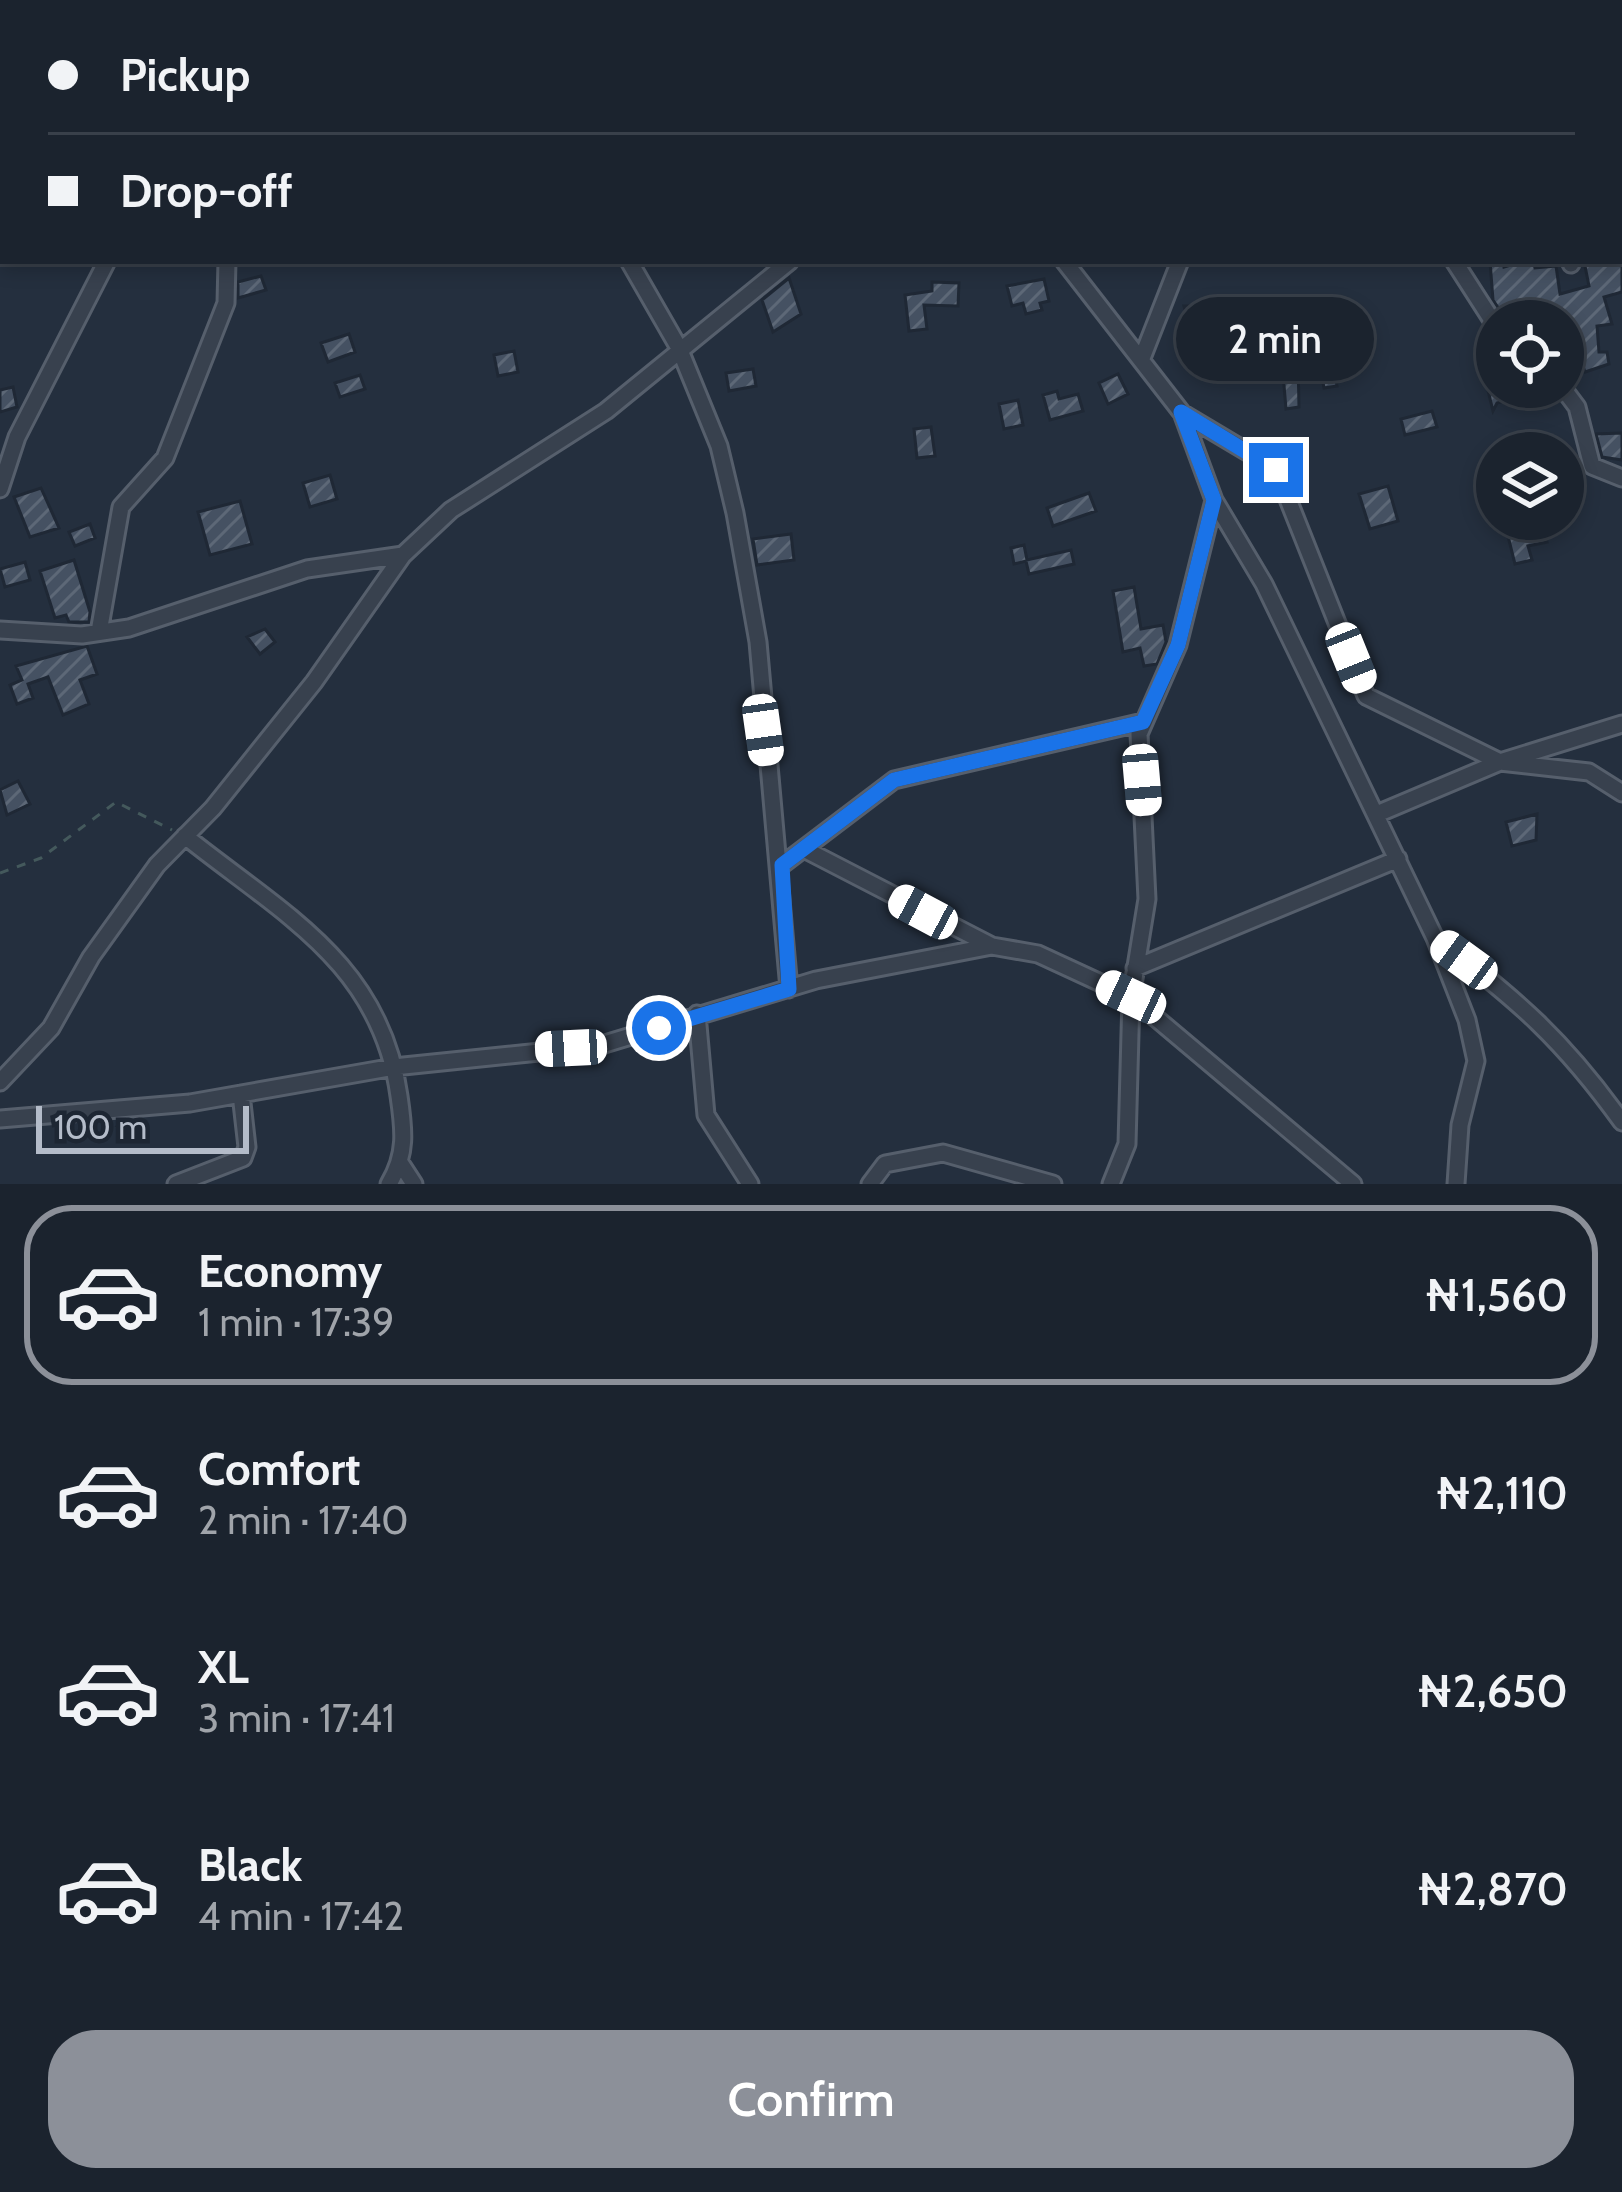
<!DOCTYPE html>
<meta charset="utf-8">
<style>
body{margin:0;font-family:Cabin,sans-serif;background:#282f3a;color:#f1f3f6;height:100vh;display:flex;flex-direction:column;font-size:45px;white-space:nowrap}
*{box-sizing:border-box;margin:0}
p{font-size:39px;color:#a0a4aa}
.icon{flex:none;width:66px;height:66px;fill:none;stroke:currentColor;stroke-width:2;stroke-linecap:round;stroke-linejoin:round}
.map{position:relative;height:1184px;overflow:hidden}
.sheet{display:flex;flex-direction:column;background:#1b232e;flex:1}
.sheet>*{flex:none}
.guide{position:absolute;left:0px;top:0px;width:1623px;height:264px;box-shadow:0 6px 18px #0003,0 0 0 3px #39404a;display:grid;align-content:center;height:264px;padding:0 48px;background:#1b232e}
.tools{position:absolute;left:1476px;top:300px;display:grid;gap:24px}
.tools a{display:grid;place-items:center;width:108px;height:108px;border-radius:50%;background:#1b232e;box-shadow:0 6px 18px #0003,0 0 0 3px #39404a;font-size:60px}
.scale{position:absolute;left:36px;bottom:30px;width:213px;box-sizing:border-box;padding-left:12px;border:6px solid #b4bcc9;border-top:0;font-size:33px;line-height:42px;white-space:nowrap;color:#b4bcc9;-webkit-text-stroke:9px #1d2633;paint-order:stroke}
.end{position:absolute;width:54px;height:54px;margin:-27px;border:15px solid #1a73e8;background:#fff;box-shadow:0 0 0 6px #fff}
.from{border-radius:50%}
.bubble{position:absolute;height:84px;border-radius:42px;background:#1b232e;box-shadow:0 6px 18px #0003,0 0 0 3px #39404a;font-size:39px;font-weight:600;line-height:84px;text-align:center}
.car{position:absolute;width:36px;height:72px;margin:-36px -18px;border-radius:15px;box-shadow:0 0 9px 3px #0007;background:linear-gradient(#fff 24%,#345 0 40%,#fff 0 76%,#345 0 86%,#fff 0)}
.guide b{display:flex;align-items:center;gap:42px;height:114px;font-size:45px}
.guide b+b{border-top:3px solid #39404a}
.guide i{width:30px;height:30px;background:#f1f3f6}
ul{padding:21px 0 0;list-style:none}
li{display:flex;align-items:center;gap:36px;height:180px;margin:0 24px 18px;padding:0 24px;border:6px solid transparent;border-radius:48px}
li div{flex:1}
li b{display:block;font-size:45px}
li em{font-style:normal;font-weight:600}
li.on{border-color:#8c9099}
li>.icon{width:108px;height:108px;stroke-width:1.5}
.button{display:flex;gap:24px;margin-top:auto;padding:24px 48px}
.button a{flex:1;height:138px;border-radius:48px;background:#8c9099;color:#fff;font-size:48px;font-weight:600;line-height:138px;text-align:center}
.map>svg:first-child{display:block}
</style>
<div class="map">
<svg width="1622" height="1184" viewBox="0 0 1622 1184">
<defs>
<pattern id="building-hatch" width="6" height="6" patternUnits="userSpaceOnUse" patternTransform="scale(3)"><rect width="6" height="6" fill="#455162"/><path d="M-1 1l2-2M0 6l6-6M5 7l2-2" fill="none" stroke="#5d6877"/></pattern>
</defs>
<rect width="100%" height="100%" fill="#242f3e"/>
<path fill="url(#building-hatch)" stroke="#1f2835" stroke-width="3" d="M1490,261H1503L1504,267L1524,261H1533L1535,268L1556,266L1560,294L1589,286L1584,261H1622V292L1604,297L1612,324L1597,326L1599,352H1607L1609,364L1585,372L1570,330L1563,331V321H1553L1550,309L1526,311L1528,321H1507L1493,300Z
M261,276L266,290L238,298V282Z
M789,278L801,314L773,332L762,300Z
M1044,279L1049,301L1040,303L1042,310L1026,314L1023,303L1012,306L1007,286Z
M932,282L959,283L958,306L924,305L927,329L909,331L905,295L932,291Z
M1285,300L1287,336L1270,337L1268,301Z
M1184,306L1213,307L1212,327H1190Z
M349,334L355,352L328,362L321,343Z
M1329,339L1337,386L1324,388L1316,342Z
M514,351L518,372L498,376L494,355Z
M1298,361L1299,407L1286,409L1282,362Z
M753,369L756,386L729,391L726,373Z
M1118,374L1128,394L1108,404L1099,383Z
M360,375L365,389L340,397L335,383Z
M1497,375V387L1543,391L1497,403L1493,411L1485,378Z
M13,387L17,407L0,412V390Z
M1057,391L1059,399L1078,394L1083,411L1050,420L1043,395Z
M1018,400L1023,425L1004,429L999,404Z
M1432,411L1437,427L1405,435L1401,419Z
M931,427L935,456L917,458L914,429Z
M1622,433V460L1602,457L1596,434Z
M330,475L337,499L310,507L303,483Z
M1388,486L1398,521L1370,529L1359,494Z
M41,488L59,528L30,537L14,497Z
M1089,493L1096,511L1053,526L1047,508Z
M240,501L252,544L210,555L198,512Z
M1541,520L1547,542L1528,546L1532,560L1515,564L1506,528Z
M90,524L95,538L75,546L69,532Z
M791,534L794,560L757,565L753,539Z
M1024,545L1027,560L1071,550L1074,564L1029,574L1026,561L1014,564L1011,548Z
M74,560L90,612L89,622H69L66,615L55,618L40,571Z
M25,562L30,580L5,587L0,569Z
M1134,587L1141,629L1163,625L1166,642L1157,664L1144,666L1140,648L1123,652L1113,591Z
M265,629L275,642L260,654L247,637Z
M87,646L97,674L80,680L89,704L63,715L48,677L28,684L33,698L17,704L10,685L22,680L16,666Z
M18,781L30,804L7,815L0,790Z
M1537,814L1536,840L1512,846L1506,822Z"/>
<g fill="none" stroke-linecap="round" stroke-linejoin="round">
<defs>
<path id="minor" d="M433,0L434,3
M564,0L565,3
M875,0L877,3
M1066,0L1067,3
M1141,0L1145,3
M1412,0L1414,3
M1602,0L1604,3
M1102,3L1105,0
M1574,3L1583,0
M1620,28L1622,31
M1620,117L1622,116
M1620,216L1622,222
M0,247H3
M629,261L679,348L719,446L735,513L758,642L789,989
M1064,261L1182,413L1214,500L1264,584L1435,938L1467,1020L1476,1061L1460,1125L1456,1184
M1454,261L1497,328
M1570,261L1571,264
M1142,358L1180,261
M1562,387L1577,407L1592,466L1622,478
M1182,413L1276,469L1366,696L1500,762L1589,772L1622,793
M0,489L17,437L107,261
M0,630L82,635L129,628L307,569L403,555
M99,632L121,507L165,458L226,303L227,261
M1377,814L1500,762L1622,724
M185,836C281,913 381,963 399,1096C404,1130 407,1154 389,1184
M804,849L992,946
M782,865L894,780L1143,722
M1438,940C1518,1000 1564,1041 1622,1122
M1135,968L1398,859
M697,1014L706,1115L750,1184
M0,1082L51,1028L91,957L157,865L213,808L314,682L403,555L451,510L606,411L790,261
M0,1119L190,1103L394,1067L598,1046L816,980L992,946L1038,954L1131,997L1353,1184
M401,1164L414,1184
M176,1184L243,1158L247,1147L241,1094
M870,1184L885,1164L943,1153L1053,1184
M1111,1184L1127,1144L1131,997L1147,899L1139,734L1178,645L1214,500"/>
</defs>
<use href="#minor" stroke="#565f6c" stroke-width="21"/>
<path stroke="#44595c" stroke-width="3" stroke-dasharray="9 9" stroke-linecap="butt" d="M0,873L41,858L116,802L172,830"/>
<use href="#minor" stroke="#38414e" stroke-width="15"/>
</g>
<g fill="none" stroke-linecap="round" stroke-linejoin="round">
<path stroke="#1a73e8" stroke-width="15" d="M659,1028L789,989L782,865L894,780L1143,722L1178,645L1214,500L1181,412L1276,470"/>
</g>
</svg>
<div class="tools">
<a><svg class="icon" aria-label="locate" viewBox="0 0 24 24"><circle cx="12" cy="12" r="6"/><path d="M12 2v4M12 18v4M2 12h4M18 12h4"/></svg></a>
<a><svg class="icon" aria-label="layers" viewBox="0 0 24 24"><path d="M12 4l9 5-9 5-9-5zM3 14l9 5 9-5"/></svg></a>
</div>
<div class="scale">100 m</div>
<i class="end from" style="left:659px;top:1028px"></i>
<i class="end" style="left:1276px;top:470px"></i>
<div class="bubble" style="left:1176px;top:297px;width:198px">2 min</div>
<i class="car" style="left:1351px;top:658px;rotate:158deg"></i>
<i class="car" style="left:763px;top:730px;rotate:172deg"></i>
<i class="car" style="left:1142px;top:780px;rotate:175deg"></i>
<i class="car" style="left:923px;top:912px;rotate:298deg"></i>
<i class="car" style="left:1464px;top:960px;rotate:306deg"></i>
<i class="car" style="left:1131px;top:997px;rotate:295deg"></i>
<i class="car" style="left:571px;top:1048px;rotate:267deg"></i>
<div class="guide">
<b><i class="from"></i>Pickup</b>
<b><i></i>Drop-off</b>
</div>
</div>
<section class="sheet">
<ul>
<li class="on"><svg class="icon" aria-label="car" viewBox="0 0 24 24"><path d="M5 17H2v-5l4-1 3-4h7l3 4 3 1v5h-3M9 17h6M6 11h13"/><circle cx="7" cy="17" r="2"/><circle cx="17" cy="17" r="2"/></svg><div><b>Economy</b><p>1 min · 17:39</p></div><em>₦1,560</em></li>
<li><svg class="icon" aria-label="car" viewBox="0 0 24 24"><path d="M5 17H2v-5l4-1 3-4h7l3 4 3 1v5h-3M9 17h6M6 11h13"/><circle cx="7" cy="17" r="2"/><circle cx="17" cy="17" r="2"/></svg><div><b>Comfort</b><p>2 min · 17:40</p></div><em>₦2,110</em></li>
<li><svg class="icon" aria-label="car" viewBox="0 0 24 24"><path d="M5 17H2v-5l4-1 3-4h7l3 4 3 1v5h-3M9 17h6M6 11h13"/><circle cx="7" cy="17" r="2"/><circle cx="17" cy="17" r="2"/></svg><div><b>XL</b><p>3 min · 17:41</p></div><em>₦2,650</em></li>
<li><svg class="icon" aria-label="car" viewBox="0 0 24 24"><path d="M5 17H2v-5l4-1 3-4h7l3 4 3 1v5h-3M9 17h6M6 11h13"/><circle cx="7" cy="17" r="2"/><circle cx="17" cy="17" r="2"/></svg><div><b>Black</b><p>4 min · 17:42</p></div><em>₦2,870</em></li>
</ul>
<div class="button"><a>Confirm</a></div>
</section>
